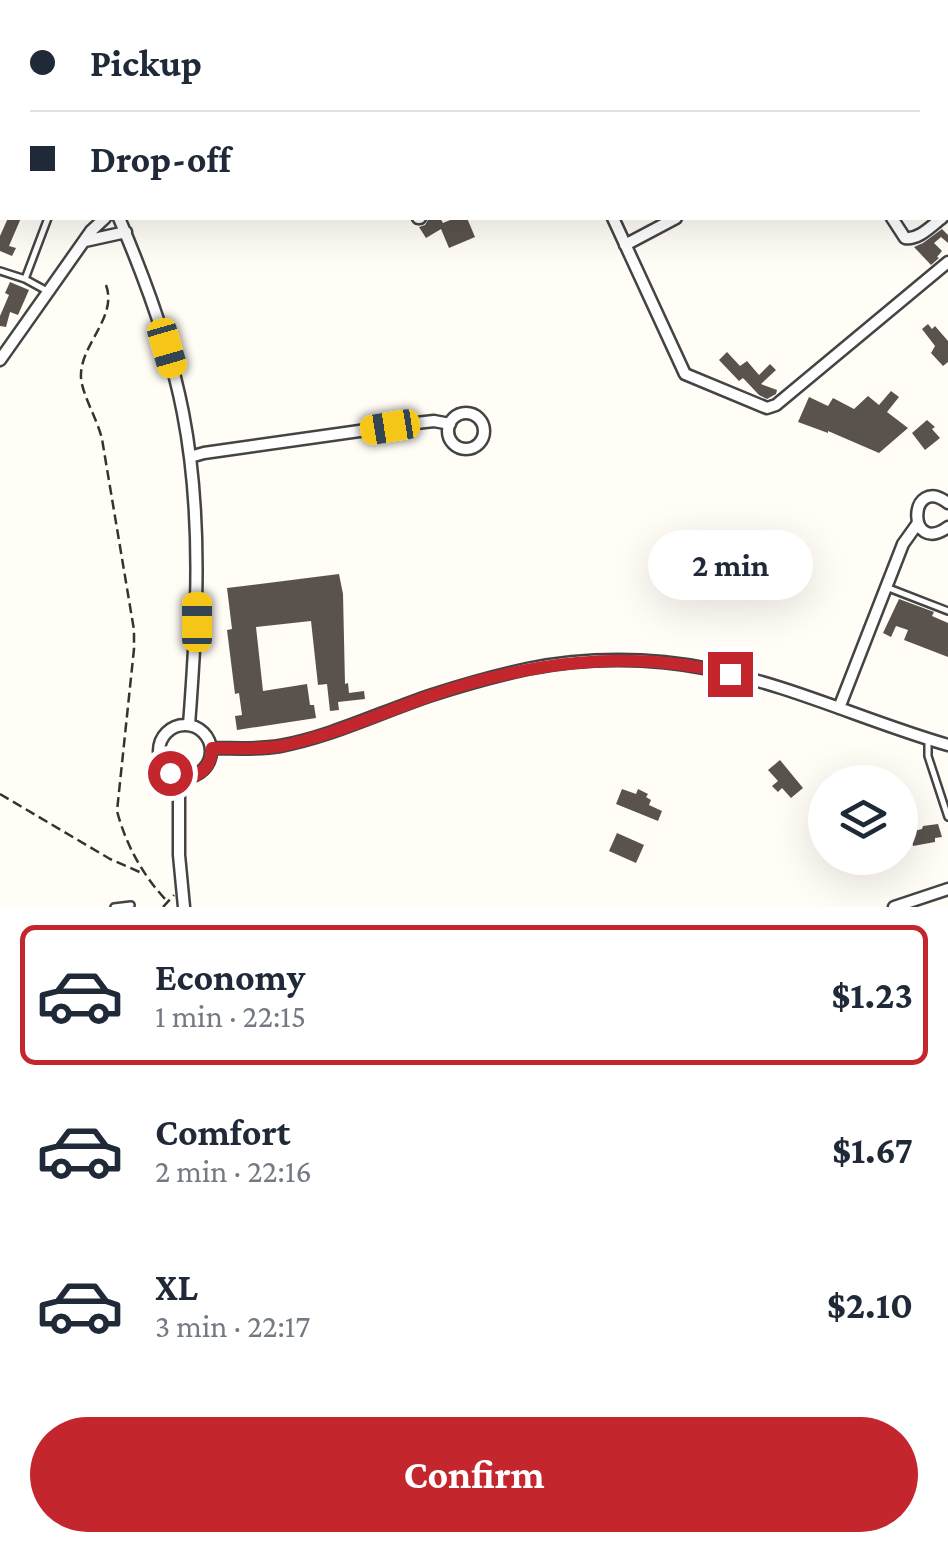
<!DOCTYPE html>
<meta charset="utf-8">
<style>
body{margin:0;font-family:"Crimson Pro",serif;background:#f6f6f7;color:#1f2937;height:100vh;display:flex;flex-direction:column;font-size:38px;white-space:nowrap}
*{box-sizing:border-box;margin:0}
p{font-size:32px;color:#747a83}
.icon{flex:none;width:55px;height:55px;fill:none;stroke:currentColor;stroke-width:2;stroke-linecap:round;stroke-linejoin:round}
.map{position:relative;height:907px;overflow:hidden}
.drawer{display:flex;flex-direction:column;background:#fff;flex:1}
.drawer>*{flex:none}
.guide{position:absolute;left:0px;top:0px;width:950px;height:220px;box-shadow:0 10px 40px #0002;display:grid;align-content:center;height:220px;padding:0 30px;background:#fff}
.controls{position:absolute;left:808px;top:765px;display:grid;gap:20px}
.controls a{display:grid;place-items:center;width:110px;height:110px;border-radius:50%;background:#fff;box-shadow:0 10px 40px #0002;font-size:50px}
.end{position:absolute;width:45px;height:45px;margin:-22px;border:12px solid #c4262e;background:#fff;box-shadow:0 0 0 5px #fff}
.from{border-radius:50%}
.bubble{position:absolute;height:70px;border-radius:35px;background:#fff;box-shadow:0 10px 40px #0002;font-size:32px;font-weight:700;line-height:70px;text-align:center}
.car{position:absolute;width:30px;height:60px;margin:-30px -15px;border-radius:12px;box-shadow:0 0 8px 2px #0007;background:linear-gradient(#f5c518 24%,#345 0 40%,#f5c518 0 76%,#345 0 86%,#f5c518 0)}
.guide b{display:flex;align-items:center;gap:35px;height:95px;font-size:38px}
.guide b+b{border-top:2px solid #e0e1e3}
.guide i{width:25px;height:25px;background:#1f2937}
ul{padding:18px 0 0;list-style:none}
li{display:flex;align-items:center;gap:30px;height:140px;margin:0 20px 15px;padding:0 10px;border:5px solid transparent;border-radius:15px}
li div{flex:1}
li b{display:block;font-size:38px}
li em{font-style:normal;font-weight:700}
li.selected{border-color:#c4262e}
li>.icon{width:90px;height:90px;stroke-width:1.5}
.button{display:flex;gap:20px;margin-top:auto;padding:20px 30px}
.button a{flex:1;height:115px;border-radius:60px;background:#c4262e;color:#fff;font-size:40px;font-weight:700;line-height:115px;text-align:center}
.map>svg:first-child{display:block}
</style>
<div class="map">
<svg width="948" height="907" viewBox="0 0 948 907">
<rect width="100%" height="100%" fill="#fffdf5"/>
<path fill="#5a524d" d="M8,218H21L9,246L16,248L12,256L0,251V236Z
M429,218H440L443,223L455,218H467L475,237L449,248L441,229L426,238L419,227L425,225Z
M942,229L948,235V243L941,237L934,243L942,251L937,257L939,258L931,265L914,247L923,243Z
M10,282L29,290L18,315L10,312L6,327L0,326V316L9,295L5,293Z
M928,324L932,329L935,326L948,341V362L943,366L931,353L935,346L922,329Z
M727,352L740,366L747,361L759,375L770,364L776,370L761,384L777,390L776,394L767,399L759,395L743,378L739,381L719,360Z
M891,391L899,397L887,412L908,428L879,453L828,431V433L798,422L809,397L828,406L833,398L854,409L868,396L879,405Z
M927,420L935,427L932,429L940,438L925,450L912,433Z
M339,574L343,594L345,684L348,683L349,693L364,691L365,699L338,702L339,710L330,711L327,684L318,685L311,621L256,627L263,691L307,684L310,705H314L316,718L237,730L235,716L242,715L239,693L235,694L227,630L232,629L227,588Z
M899,599L934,612L932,616L948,623V657L904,640L908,630L896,626L891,637L883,633Z
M780,760L803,788L791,798L782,788L778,792L772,786L778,781L768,770Z
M622,789L636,794L638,789L648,794L646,797L651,800L649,805L662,811L658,821L616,804Z
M938,824L942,837L935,838V842L913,846L910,832L922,829L923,826Z
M617,833L644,845L636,863L609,851Z"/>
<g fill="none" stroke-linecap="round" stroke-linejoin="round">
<defs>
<path id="service" d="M0,146L2,147
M0,271L25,279L47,291
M25,279L48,218
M886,587L948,611
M928,740V756L948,817
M114,907L131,905"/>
<path id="minor" d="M36,0L37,2
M49,0V2
M319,0L320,2
M517,0L518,2
M119,218C146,281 170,346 183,413C203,516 197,621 189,725
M418,218H420
M613,218L685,374L767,408L776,405L948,262
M892,218L905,238C919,240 931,226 942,218
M85,241L126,232
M625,245L676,218
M0,360L91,231L105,218
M448 431a18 18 0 1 1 36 0a18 18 0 1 1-36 0Z
M190,457L204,453L416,423L434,421L450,424
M948,503C908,473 906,557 948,527
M839,708L903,544L918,523
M159 751a26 26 0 1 1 52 0a26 26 0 1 1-52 0Z
M212,748C234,748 258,750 280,746C333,736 381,712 432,695C463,685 495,676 527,669C585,657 651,657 709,669C791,685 868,722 948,745
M179,777V855L184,907
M894,907L948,889"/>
</defs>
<use href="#service" stroke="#444" stroke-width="10"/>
<use href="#minor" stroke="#444" stroke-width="15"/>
<path stroke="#333" stroke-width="2.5" stroke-dasharray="10 5" stroke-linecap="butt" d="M106,285C118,318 79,345 81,378C82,394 98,421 102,439L134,630V649L117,811C126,845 143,876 167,901
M0,794L110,859L144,874
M163,907L174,895"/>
<use href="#service" stroke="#fff" stroke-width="5"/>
<use href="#minor" stroke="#fff" stroke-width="10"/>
</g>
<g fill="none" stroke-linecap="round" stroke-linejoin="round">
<path stroke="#c4262e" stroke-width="12" d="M170,773C193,783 211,772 212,748C234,748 259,750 281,746C331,736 379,714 427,697C523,663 629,648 730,674"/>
</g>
</svg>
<div class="controls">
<a><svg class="icon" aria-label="layers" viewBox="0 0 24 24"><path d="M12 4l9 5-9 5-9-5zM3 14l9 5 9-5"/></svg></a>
</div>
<i class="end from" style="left:170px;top:773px"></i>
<i class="end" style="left:730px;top:674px"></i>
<div class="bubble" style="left:648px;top:530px;width:165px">2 min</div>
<i class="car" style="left:167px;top:348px;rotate:164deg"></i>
<i class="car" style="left:390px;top:427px;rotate:261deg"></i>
<i class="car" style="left:197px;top:622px;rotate:0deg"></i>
<div class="guide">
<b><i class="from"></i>Pickup</b>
<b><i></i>Drop-off</b>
</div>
</div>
<section class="drawer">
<ul>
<li class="selected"><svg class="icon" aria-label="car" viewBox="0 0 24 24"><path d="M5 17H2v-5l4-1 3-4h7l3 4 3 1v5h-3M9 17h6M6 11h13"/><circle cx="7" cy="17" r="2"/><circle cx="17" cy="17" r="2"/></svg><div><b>Economy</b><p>1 min · 22:15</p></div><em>$1.23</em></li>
<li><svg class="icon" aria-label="car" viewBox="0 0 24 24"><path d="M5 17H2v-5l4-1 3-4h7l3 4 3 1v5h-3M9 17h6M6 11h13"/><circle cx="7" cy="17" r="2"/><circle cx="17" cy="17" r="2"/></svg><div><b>Comfort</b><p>2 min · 22:16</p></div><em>$1.67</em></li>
<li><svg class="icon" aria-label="car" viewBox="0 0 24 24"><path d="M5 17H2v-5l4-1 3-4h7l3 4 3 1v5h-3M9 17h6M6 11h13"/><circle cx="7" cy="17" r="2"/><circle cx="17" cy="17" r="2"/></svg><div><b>XL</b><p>3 min · 22:17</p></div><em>$2.10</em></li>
</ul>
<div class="button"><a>Confirm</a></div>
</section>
